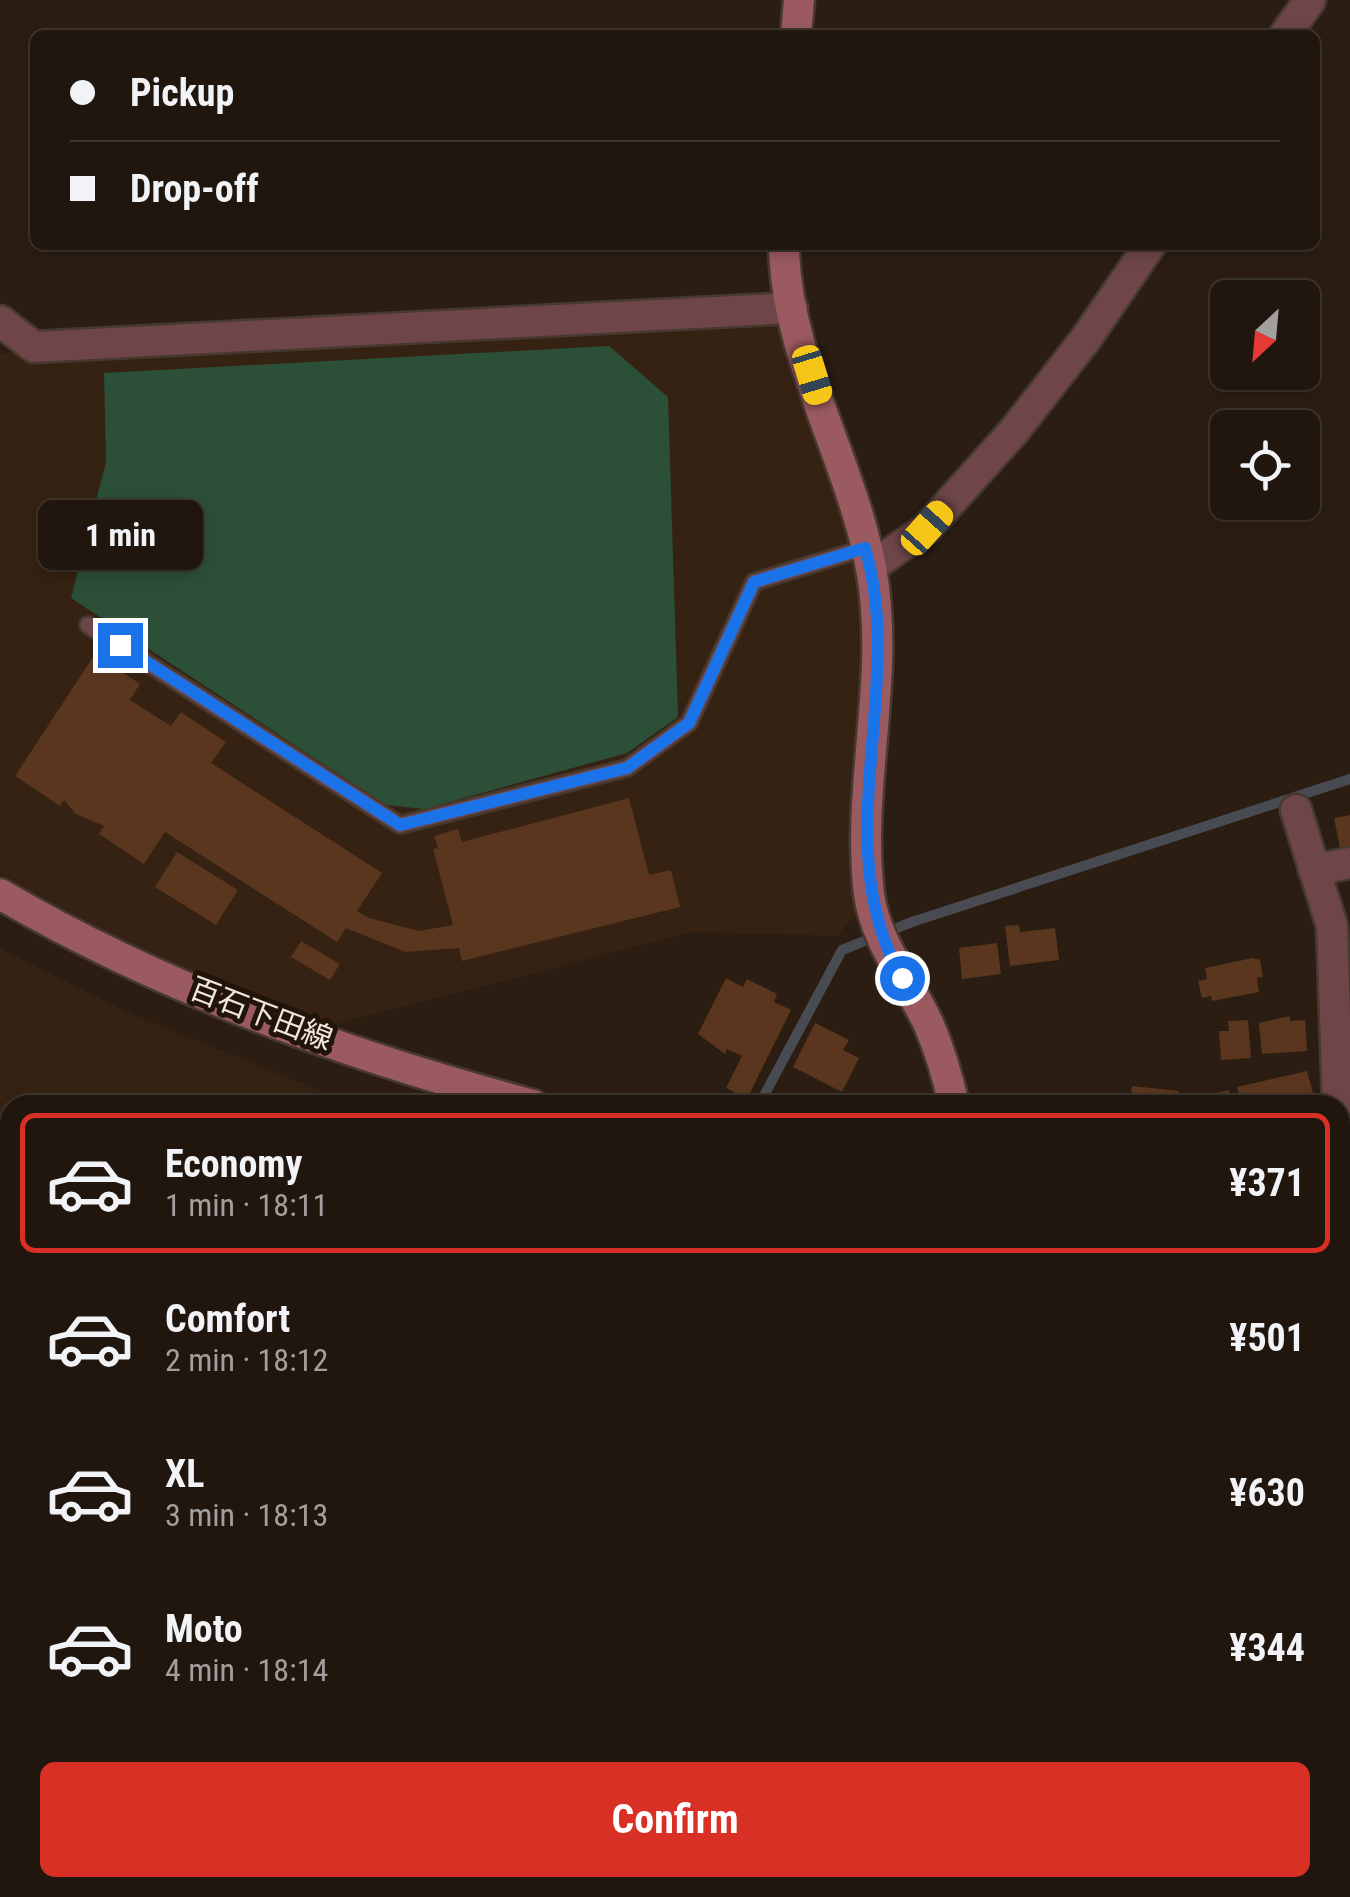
<!DOCTYPE html>
<meta charset="utf-8">
<style>
body{margin:0;font-family:"Roboto Condensed","Noto Sans JP",sans-serif;background:#2d231c;color:#f1f3f6;height:100vh;display:flex;flex-direction:column;font-size:38px;white-space:nowrap}
*{box-sizing:border-box;margin:0}
p{font-size:32px;color:#a29f9e}
.icon{flex:none;width:55px;height:55px;fill:none;stroke:currentColor;stroke-width:2;stroke-linecap:round;stroke-linejoin:round}
.map{position:relative;flex:1;overflow:hidden}
.sheet{position:absolute;left:0px;top:1095px;width:1350px;height:802px;display:flex;flex-direction:column;background:#20160e;border-radius:30px 30px 0 0;box-shadow:0 5px 15px #0003,0 0 0 2px #3d352e}
.sheet>*{flex:none}
.hud{position:absolute;left:30px;top:30px;width:1290px;height:220px;border-radius:15px;box-shadow:0 5px 15px #0003,0 0 0 2px #3d352e;display:grid;align-content:center;height:220px;padding:0 40px;background:#20160e}
.needle{width:65px;rotate:206deg}
.buttons{position:absolute;left:1210px;top:280px;display:grid;gap:20px}
.buttons a{display:grid;place-items:center;width:110px;height:110px;border-radius:15px;background:#20160e;box-shadow:0 5px 15px #0003,0 0 0 2px #3d352e;font-size:50px}
.end{position:absolute;width:45px;height:45px;margin:-22px;border:12px solid #1a73e8;background:#fff;box-shadow:0 0 0 5px #fff}
.from{border-radius:50%}
.bubble{position:absolute;height:70px;border-radius:15px;background:#20160e;box-shadow:0 5px 15px #0003,0 0 0 2px #3d352e;font-size:32px;font-weight:700;line-height:70px;text-align:center}
.car{position:absolute;width:30px;height:60px;margin:-30px -15px;border-radius:12px;box-shadow:0 0 8px 2px #0007;background:linear-gradient(#f5c518 24%,#345 0 40%,#f5c518 0 76%,#345 0 86%,#f5c518 0)}
.hud b{display:flex;align-items:center;gap:35px;height:95px;font-size:38px}
.hud b+b{border-top:2px solid #3d352e}
.hud i{width:25px;height:25px;background:#f1f3f6}
ul{padding:18px 0 0;list-style:none}
li{display:flex;align-items:center;gap:30px;height:140px;margin:0 20px 15px;padding:0 20px;border:5px solid transparent;border-radius:15px}
li div{flex:1}
li b{display:block;font-size:38px}
li em{font-style:normal;font-weight:700}
li.active{border-color:#d93025}
li>.icon{width:90px;height:90px;stroke-width:1.5}
.primary-button{display:flex;gap:20px;margin-top:auto;padding:20px 40px}
.primary-button a{flex:1;height:115px;border-radius:15px;background:#d93025;color:#fff;font-size:40px;font-weight:700;line-height:115px;text-align:center}
.map>svg:first-child{display:block}
</style>
<div class="map">
<svg width="1350" height="1897" viewBox="0 0 1350 1897">
<rect width="100%" height="100%" fill="#2b1d12"/>
<path fill="#352212" d="M792,308L871,567L870,899L837,936L693,932L305,1032L5,897L0,872V354L34,347Z
M0,948L134,1015L356,1105H10V1359L0,1354Z"/>
<path fill="#2b5037" d="M609,346L668,397L678,717L627,753L424,809L386,805L71,598L106,462L104,373Z"/>
<g fill="none" stroke-linecap="round" stroke-linejoin="round">
<path stroke="#484c52" stroke-width="10" d="M759,1105L842,950L912,922L1350,779"/>
<path stroke="#000a16" stroke-width="58" d="M0,1493L10,1498
M761,1888L779,1897"/>
</g>
<path fill="#59361d" d="M95,654L140,684L130,700L171,726L181,712L226,742L211,763L382,873L357,911L369,918L419,931L453,925L433,849L438,848L434,836L458,829L462,842L629,798L649,875L671,870L680,907L462,961L459,948L405,952L346,928L337,942L165,832L144,864L99,834L104,826L76,814L64,800L60,806L15,776Z
M1350,815V846L1340,848L1334,818Z
M177,852L238,890L216,925L155,887Z
M1019,925L1020,932L1055,928L1059,960L1010,966L1005,926Z
M301,941L340,964L330,980L291,957Z
M997,943L1001,974L962,979L959,948Z
M1253,958L1260,960L1263,977L1257,978L1259,992L1212,1001L1211,996L1202,998L1198,981L1207,979L1205,968Z
M726,978L743,987L747,979L777,994L774,1002L791,1010L747,1099L726,1088L742,1056L727,1049L725,1054L698,1034Z
M1290,1016V1021L1305,1020L1307,1051L1262,1054L1259,1023Z
M1248,1020L1251,1058L1221,1060L1219,1031H1229L1228,1021Z
M815,1023L849,1040L843,1050L859,1058L842,1092L793,1067Z
M1307,1071L1313,1093L1263,1105H1241L1237,1087Z
M1132,1086L1179,1091L1178,1105H1129Z
M1229,1090L1232,1104L1220,1105L1216,1093Z
M0,1209L10,1215V1353L0,1348Z"/>
<g fill="none" stroke-linecap="round" stroke-linejoin="round">
<defs>
<path id="lane" d="M88,625L400,825L627,768L689,723L754,582L865,548"/>
<path id="street" d="M1285,35L1310,0
M0,321L34,347L792,308
M871,567L927,528L1014,431L1085,340L1150,245
M1296,810L1332,926L1338,1105
M1314,870L1350,863
M1340,1124L1347,1223
M1340,1852L1350,1854
M680,1897L685,1888"/>
<path id="secondary" d="M796,35L799,0
M784,245C785,356 851,460 871,568C891,676 856,786 869,894C876,944 909,981 929,1025C940,1051 948,1078 954,1105
M0,894C162,989 353,1057 533,1105
M1340,1222L1350,1223"/>
</defs>
<use href="#lane" stroke="#47392f" stroke-width="20"/>
<use href="#street" stroke="#47392f" stroke-width="35"/>
<use href="#secondary" stroke="#47392f" stroke-width="35"/>
<use href="#lane" stroke="#6e4649" stroke-width="15"/>
<use href="#street" stroke="#6e4649" stroke-width="30"/>
<use href="#secondary" stroke="#9a5a60" stroke-width="30"/>
</g>
<g fill="none" stroke-linecap="round" stroke-linejoin="round">
<path stroke="#1a73e8" stroke-width="12" d="M120,645L400,825L627,768L689,723L754,582L865,548C907,689 825,844 902,978"/>
</g>
<g text-anchor="middle" stroke-width="10" stroke-linejoin="round" paint-order="stroke">
<g font-size="30" fill="#f0e6de" stroke="#211409">
<text transform="translate(261 1014) rotate(21)" y="10">百石下田線</text>
</g>
</g>
</svg>
<div class="buttons">
<a><svg class="needle" viewBox="-14 -14 28 28"><path d="M0-13l5 13h-10z" fill="#e53935"/><path d="M0 13l5-13h-10z" fill="#a29f9e"/></svg></a>
<a><svg class="icon" aria-label="locate" viewBox="0 0 24 24"><circle cx="12" cy="12" r="6"/><path d="M12 2v4M12 18v4M2 12h4M18 12h4"/></svg></a>
</div>
<i class="end from" style="left:902px;top:978px"></i>
<i class="end" style="left:120px;top:645px"></i>
<div class="bubble" style="left:38px;top:500px;width:165px">1 min</div>
<i class="car" style="left:812px;top:375px;rotate:163deg"></i>
<i class="car" style="left:927px;top:528px;rotate:42deg"></i>
<div class="hud">
<b><i class="from"></i>Pickup</b>
<b><i></i>Drop-off</b>
</div>
<section class="sheet">
<ul>
<li class="active"><svg class="icon" aria-label="car" viewBox="0 0 24 24"><path d="M5 17H2v-5l4-1 3-4h7l3 4 3 1v5h-3M9 17h6M6 11h13"/><circle cx="7" cy="17" r="2"/><circle cx="17" cy="17" r="2"/></svg><div><b>Economy</b><p>1 min · 18:11</p></div><em>¥371</em></li>
<li><svg class="icon" aria-label="car" viewBox="0 0 24 24"><path d="M5 17H2v-5l4-1 3-4h7l3 4 3 1v5h-3M9 17h6M6 11h13"/><circle cx="7" cy="17" r="2"/><circle cx="17" cy="17" r="2"/></svg><div><b>Comfort</b><p>2 min · 18:12</p></div><em>¥501</em></li>
<li><svg class="icon" aria-label="car" viewBox="0 0 24 24"><path d="M5 17H2v-5l4-1 3-4h7l3 4 3 1v5h-3M9 17h6M6 11h13"/><circle cx="7" cy="17" r="2"/><circle cx="17" cy="17" r="2"/></svg><div><b>XL</b><p>3 min · 18:13</p></div><em>¥630</em></li>
<li><svg class="icon" aria-label="car" viewBox="0 0 24 24"><path d="M5 17H2v-5l4-1 3-4h7l3 4 3 1v5h-3M9 17h6M6 11h13"/><circle cx="7" cy="17" r="2"/><circle cx="17" cy="17" r="2"/></svg><div><b>Moto</b><p>4 min · 18:14</p></div><em>¥344</em></li>
</ul>
<div class="primary-button"><a>Confirm</a></div>
</section>
</div>
